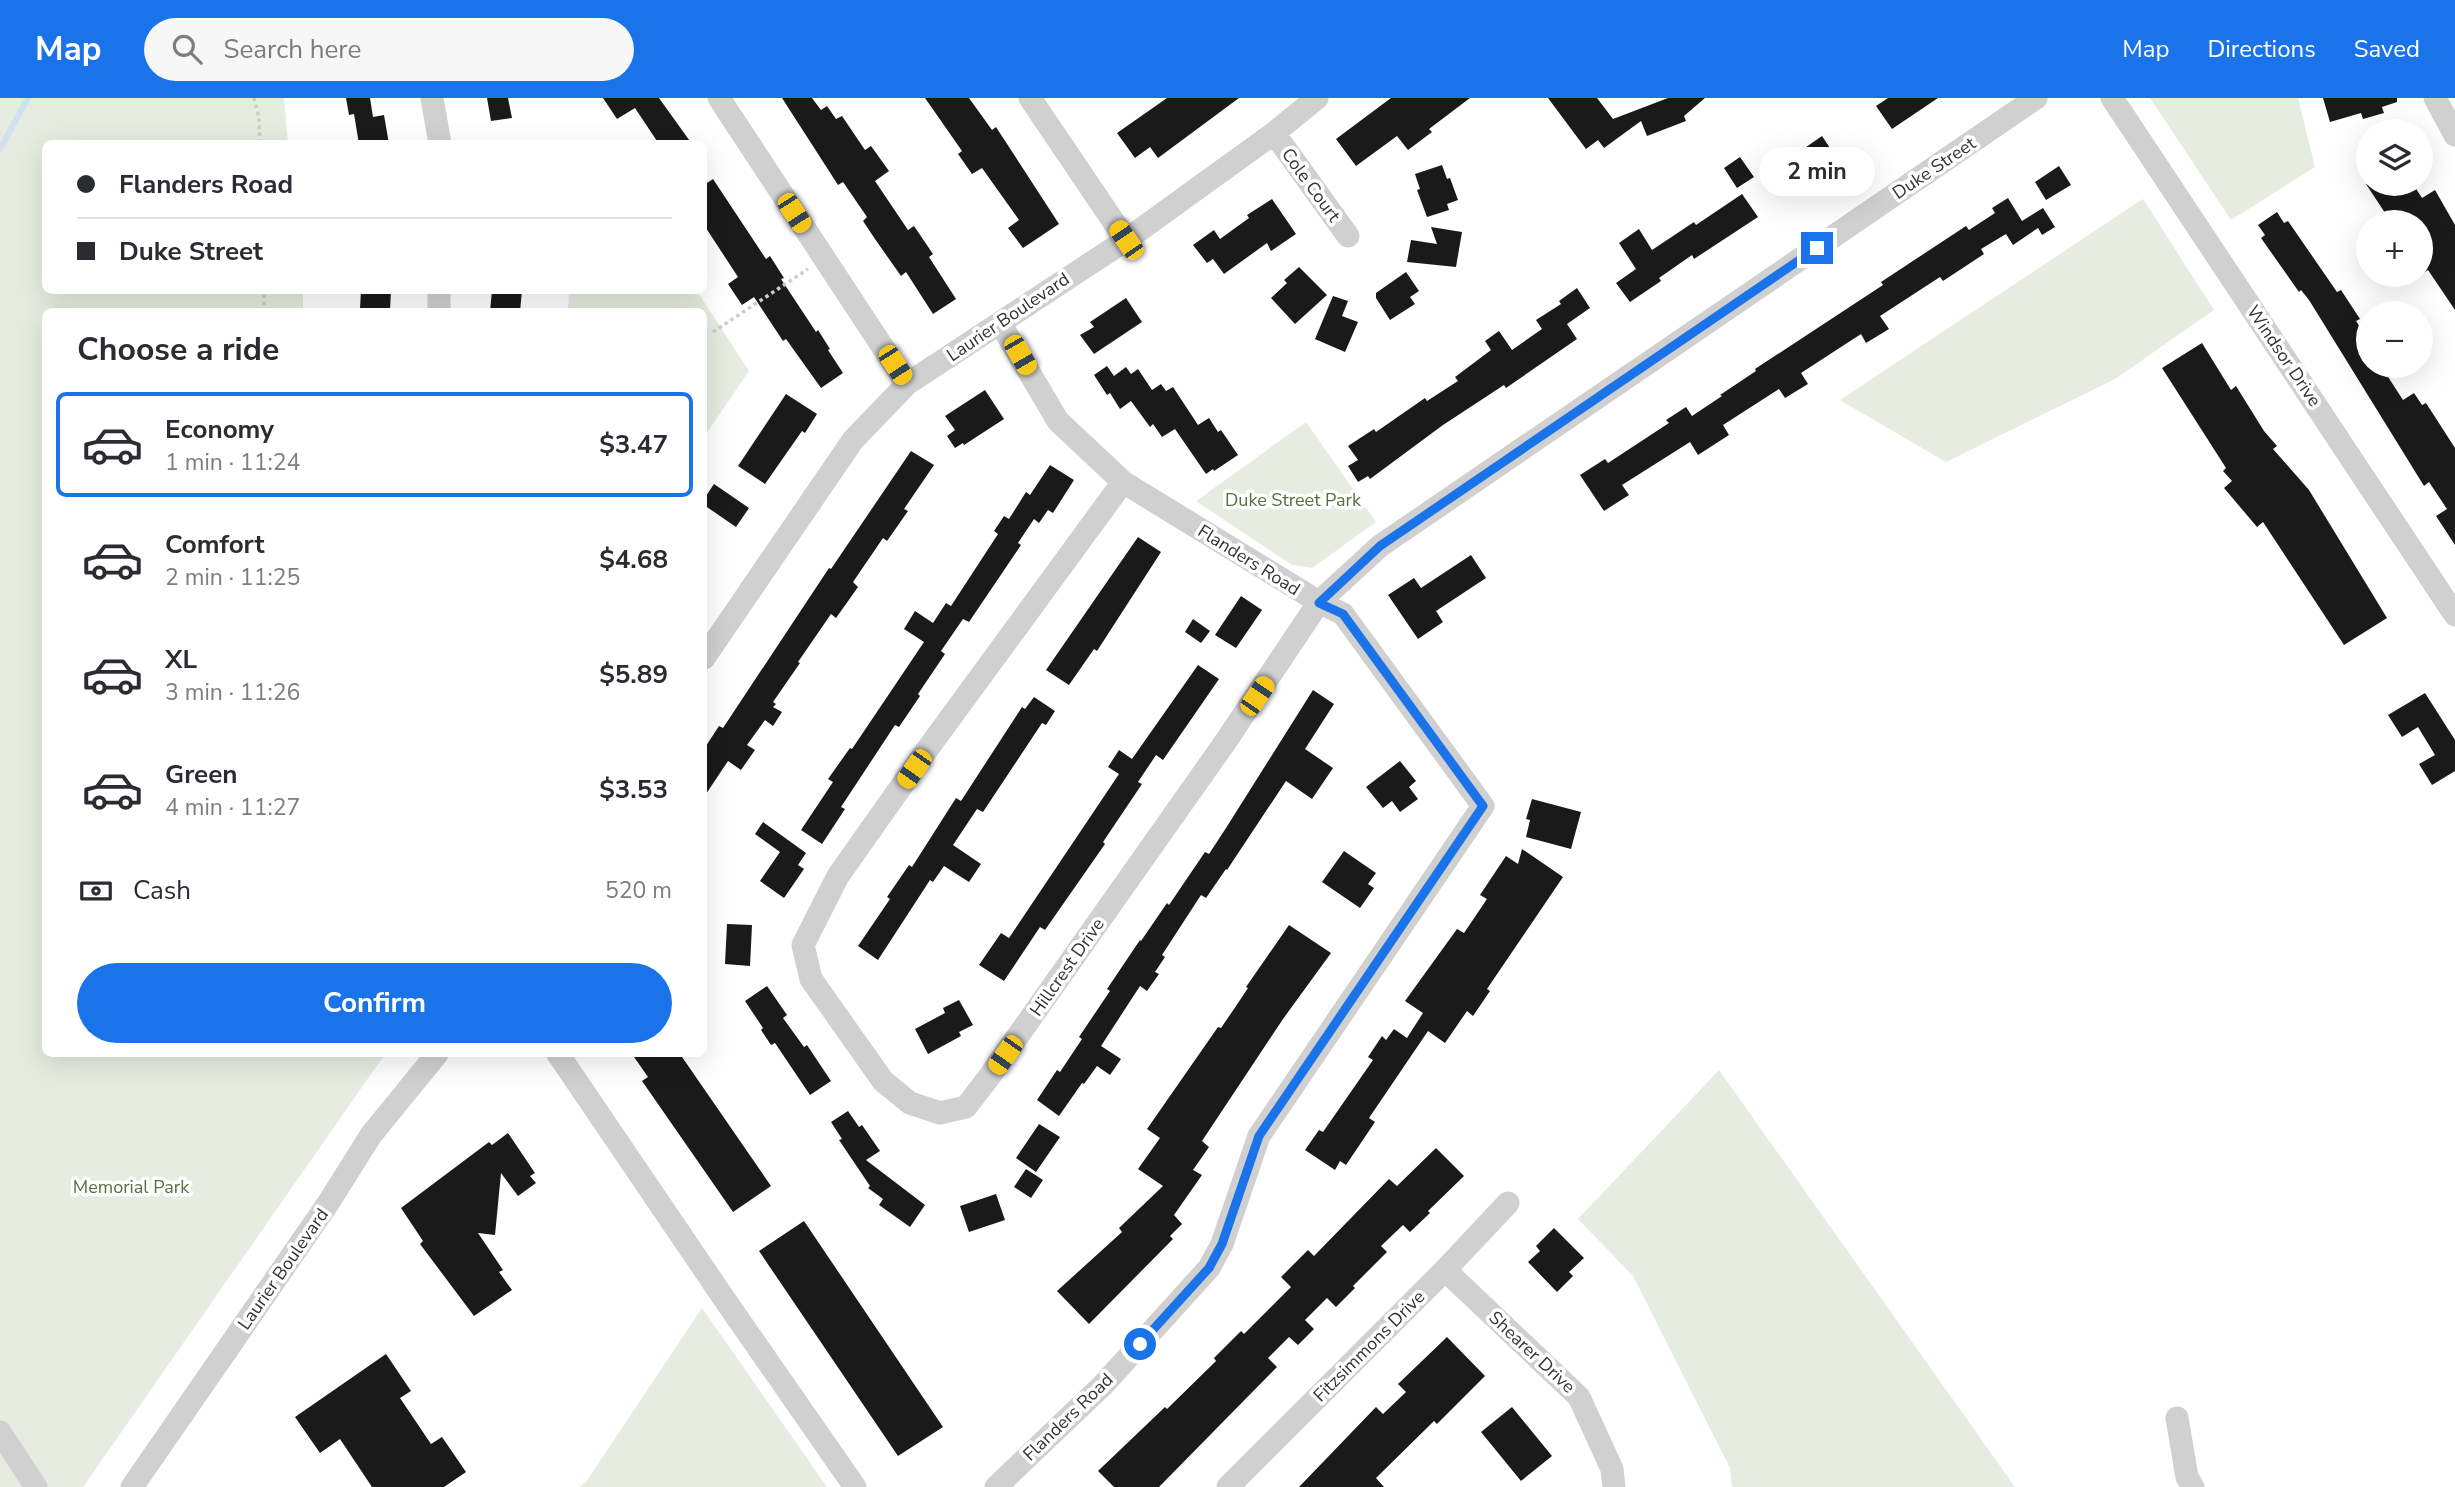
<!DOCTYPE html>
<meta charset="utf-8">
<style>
body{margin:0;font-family:"Nunito Sans",sans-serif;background:#f7f7f7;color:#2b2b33;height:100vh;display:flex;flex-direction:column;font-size:26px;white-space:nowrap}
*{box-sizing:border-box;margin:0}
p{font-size:23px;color:#7c7c81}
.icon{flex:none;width:38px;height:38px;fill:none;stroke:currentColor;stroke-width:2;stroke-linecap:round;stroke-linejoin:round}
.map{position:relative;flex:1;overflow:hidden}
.details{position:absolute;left:42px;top:210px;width:665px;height:749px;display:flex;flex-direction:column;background:#fff;border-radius:10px;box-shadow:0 7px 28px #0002}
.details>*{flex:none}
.hud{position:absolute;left:42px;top:42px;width:665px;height:154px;border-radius:10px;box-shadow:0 7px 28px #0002;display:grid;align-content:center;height:154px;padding:0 35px;background:#fff}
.tools{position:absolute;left:2356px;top:21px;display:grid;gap:14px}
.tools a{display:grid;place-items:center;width:77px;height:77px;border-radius:50%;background:#fff;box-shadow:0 7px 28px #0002;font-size:35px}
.end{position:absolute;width:32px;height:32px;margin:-16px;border:9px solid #1a73e8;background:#fff;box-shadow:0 0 0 4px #fff}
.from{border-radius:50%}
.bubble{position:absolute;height:49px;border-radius:24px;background:#fff;box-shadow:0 7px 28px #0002;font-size:23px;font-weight:700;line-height:49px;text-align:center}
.car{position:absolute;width:21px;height:42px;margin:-21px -10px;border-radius:9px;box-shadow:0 0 5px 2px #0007;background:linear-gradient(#f5c518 24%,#345 0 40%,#f5c518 0 76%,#345 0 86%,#f5c518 0)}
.hud b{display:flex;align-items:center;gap:24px;height:66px;font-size:26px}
.hud b+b{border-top:2px solid #e1e1e2}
.hud i{width:18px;height:18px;background:#2b2b33}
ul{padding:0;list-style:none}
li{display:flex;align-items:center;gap:21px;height:105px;margin:0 14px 10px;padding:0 21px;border:4px solid transparent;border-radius:10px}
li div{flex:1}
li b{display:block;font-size:26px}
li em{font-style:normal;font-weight:700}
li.active{border-color:#1a73e8}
li>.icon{width:63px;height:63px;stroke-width:1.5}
h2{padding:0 35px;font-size:32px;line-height:84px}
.pay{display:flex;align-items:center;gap:18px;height:77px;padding:0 35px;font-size:26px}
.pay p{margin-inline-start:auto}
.primary-button{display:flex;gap:14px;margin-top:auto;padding:14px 35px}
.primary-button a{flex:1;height:80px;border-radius:42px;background:#1a73e8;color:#fff;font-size:28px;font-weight:700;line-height:80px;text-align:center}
header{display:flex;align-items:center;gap:42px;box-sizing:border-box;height:98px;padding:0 35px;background:#1a73e8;color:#fff}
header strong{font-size:33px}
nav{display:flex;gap:38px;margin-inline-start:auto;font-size:24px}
.search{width:490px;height:63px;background:#f7f7f7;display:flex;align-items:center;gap:18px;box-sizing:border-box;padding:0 24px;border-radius:38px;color:#7c7c81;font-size:26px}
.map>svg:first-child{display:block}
</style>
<header>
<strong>Map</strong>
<div class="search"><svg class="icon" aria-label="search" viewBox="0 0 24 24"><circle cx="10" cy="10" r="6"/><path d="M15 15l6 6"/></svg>Search here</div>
<nav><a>Map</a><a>Directions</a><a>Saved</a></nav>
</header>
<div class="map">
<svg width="2455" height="1389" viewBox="0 0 2455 1389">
<rect width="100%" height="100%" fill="#fff"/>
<path fill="#e6ecdf" d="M0,0H284L288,45L46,46V192L303,193V214H46V956H385L83,1389H0Z
M2150,0H2298L2315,69L2231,122Z
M2143,101L2214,212L2115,281L1946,364L1840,302Z
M569,193H697L749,273L704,339V214L568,213Z
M1306,324L1376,424L1312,470L1292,467L1196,403Z
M1719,972L2015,1389H1732L1730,1370L1633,1178L1578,1121Z
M702,1210L827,1389H579L586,1384Z"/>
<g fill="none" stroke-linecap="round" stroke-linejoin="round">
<path stroke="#cfe2ee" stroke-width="6" d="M0,51L28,0"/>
</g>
<path fill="#1a1a1a" d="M346,0H370L373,19L384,17L389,46H359L354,16L349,17Z
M487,0H508L512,20L491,23Z
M603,0H659L692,46H653L657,43L635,10L617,21Z
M782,0H812L821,12L827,8L836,21L842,18L865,52L871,48L889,73L875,83L908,132L914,128L933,156L929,159L956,201L933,216L906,174L901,178L875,141L863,123L867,119L843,84L838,87Z
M925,0H969L992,32L996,29L1059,126L1023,150L1008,130L1019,122L982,70L972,76L958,56L962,53Z
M1167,0H1239L1158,60L1150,49L1135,60L1117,35Z
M1391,0H1470L1429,31L1432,34L1408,52L1397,38L1356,68L1336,41Z
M1548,0H1597L1613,21L1668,0H1705L1684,18L1686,23L1647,38L1641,23L1604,50L1598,42L1586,51Z
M1888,0H1938L1892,31L1876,8Z
M2323,0H2397V4L2382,9L2384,15L2363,21L2361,15L2330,24Z
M1822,38L1838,62L1805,85L1789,61Z
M1740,59L1754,79L1737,90L1724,70Z
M1442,67L1447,81L1450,80L1458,102L1447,106L1449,112L1427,119L1417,92L1420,91L1415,76Z
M2059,68L2071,87L2046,102L2035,84Z
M713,81L766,161L770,158L784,180L781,181L816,234L818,232L830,251L828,252L843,275L821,290L786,241L783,243L754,199L742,207L728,186L738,179L704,127V87Z
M2366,86H2413L2422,100L2435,92L2455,127V212L2428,172L2420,177V124H2391Z
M1742,96L1758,119L1694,161L1692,157L1659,180L1661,183L1630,204L1616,185L1636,171L1619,145L1639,131L1652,152L1694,124L1696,127Z
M2008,100L2022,123L2043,110L2055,129L2042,137L2038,130L2013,147L2006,136L1981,151L1984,156L1943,183L1940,179L1880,218L1889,231L1866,245L1861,236L1801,275L1808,286L1785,300L1779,291L1723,327L1729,337L1698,357L1690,344L1622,387L1629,397L1604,413L1580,377L1605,361L1608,365L1669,325L1666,322L1686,309L1692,318L1722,298L1720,297L1756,273L1755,271L1883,187L1881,184L1966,128L1969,132L1995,115L1992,110Z
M1272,101L1296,136L1271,153L1267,145L1224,176L1213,161L1207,165L1193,147L1214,132L1220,141L1249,120L1247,117Z
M2277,114L2284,125L2288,123L2337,194L2341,192L2360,221L2356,223L2368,241V268H2381L2403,302L2414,295L2422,307L2426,305L2455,350V447L2436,418L2447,411L2429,384L2424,388L2309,202L2301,192L2299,194L2261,140L2265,137L2258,127Z
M1431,129L1462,134L1456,169L1407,164L1411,142L1437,146Z
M1299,169L1327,197L1295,226L1271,200L1287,185L1284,182Z
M1406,174L1419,193L1410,199L1415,206L1390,222L1376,200V195Z
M1577,190L1590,210L1567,226L1577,241L1506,290L1504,287L1443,327L1370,381L1368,378L1358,384L1348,368L1358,362L1348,348L1374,331L1376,334L1425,300L1427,303L1458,283L1455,279L1491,252L1485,243L1499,233L1512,252L1542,231L1536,222L1561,206L1559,203Z
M361,192H391L390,213L360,211Z
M492,192H522L520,214H490Z
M1333,198L1348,203L1342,218L1358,224L1345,254L1315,241Z
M1126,200L1142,224L1094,256L1080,237L1094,229L1090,224Z
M2202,245L2231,292L2236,288L2264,333L2277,348L2273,351L2309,392L2387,520L2344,547L2263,424L2257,429L2224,390L2232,383L2223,373L2226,370L2162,270Z
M1107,268L1114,278L1126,269L1131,276L1138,271L1152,292L1161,286L1166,293L1173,289L1198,327L1209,320L1218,334L1221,332L1238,357L1214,373L1213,371L1206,376L1175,331L1162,339L1153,326L1150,329L1131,303L1120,311L1110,295L1107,297L1094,277Z
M985,292L1004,321L964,347L963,345L955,350L947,338L955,332L945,318Z
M786,296L817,316L805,335L802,333L765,386L738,368Z
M911,353L934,367L904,411L908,413L887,443L883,440L853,484L858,489L846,506L836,520L831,516L798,564L800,565L773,604L776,606L773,609L782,614L773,628L765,622L747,647L755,652L741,672L728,663L704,699V651L719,628L723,630L829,470L831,471Z
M1050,367L1074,382L1053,415L1048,412L1039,425L1034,421L1018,445L1021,447L969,524L963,521L941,553L945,556L918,596L920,598L899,629L895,627L841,709L845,711L822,746L801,732L833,684L828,681L850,650L852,651L924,544L904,531L915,513L933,525L946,505L951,508L998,436L994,433L1004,418L1009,421L1026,394L1030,397Z
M714,386L749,410L736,429L704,407V401Z
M1138,439L1161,454L1097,553L1094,551L1069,587L1046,572Z
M1471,457L1486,480L1436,513L1443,524L1418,541L1388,497L1414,480L1421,490Z
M1241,498L1262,512L1236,550L1215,537Z
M1193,521L1210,533L1201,545L1185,534Z
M1198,567L1219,581L1163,662L1156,657L1138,684L1142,686L1103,744L1105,746L1045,832L1040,829L1004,883L979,867L1001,835L1009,840L1119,676L1108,669L1119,652L1132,661Z
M1313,592L1334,606L1305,651L1333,670L1312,701L1286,683L1227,772L1226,771L1206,800L1201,797L1162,857L1165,859L1155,874L1159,876L1147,893L1140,888L1101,948L1121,961L1110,977L1097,968L1084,986L1082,985L1059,1018L1037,1002L1057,972L1060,974L1082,941L1079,939L1110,893L1107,891L1140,842L1141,843L1167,805L1169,807L1205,754L1209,756L1226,730Z
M2425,595L2455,642V673L2432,687L2419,666L2435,657L2418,629L2402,639L2388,617Z
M1034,599L1055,613L1046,627L1042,625L983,714L977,711L953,747L981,766L969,784L944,768L933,784L930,782L878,862L858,848L890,801L887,799L909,767L912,769L956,700L961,703L1022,609L1025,611Z
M1400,663L1416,683L1409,689L1418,701L1400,714L1392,703L1383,710L1366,689Z
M1532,701L1581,714L1571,751L1526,739L1530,722L1526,721Z
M763,724L806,755L798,767L804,771L784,800L760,783L780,754L755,736Z
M1522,751L1563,779L1491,885L1487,891L1490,893L1473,918L1467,913L1445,945L1428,933L1369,1020L1375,1024L1346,1067L1340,1063L1335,1072L1305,1052L1319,1032L1323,1034L1373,962L1368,959L1382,938L1386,942L1394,931L1407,940L1423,915L1405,903L1457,831L1464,835L1487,801L1480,797L1506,758L1518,766Z
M1344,753L1376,775L1368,786L1374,790L1360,810L1322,784Z
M727,826L752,827L750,868L725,866Z
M1289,827L1331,855L1283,921L1202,1043L1209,1049L1193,1072L1202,1077L1174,1117L1182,1126L1170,1138L1173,1141L1089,1226L1057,1193L1122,1134L1119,1130L1163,1088L1138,1071L1160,1040L1147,1031L1218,929L1221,930L1234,911L1248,890L1246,889Z
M767,888L787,917L783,920L804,949L807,947L831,983L810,997L775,945L771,947L761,932L763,930L745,903Z
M959,902L973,927L959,934L961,938L928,956L915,931L945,915L943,910Z
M632,956H680L771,1088L733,1114L642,983L648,979Z
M848,1013L859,1029L862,1027L880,1053L866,1062L925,1107L910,1129L879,1107L883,1101L868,1090L870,1088L839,1042L842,1041L831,1024Z
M1039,1026L1060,1039L1036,1074L1016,1060Z
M508,1035L535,1075L530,1078L536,1085L518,1098L501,1075L495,1137L478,1135L503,1172L499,1174L512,1192L474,1218L420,1146L423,1143L401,1110L489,1044L492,1047Z
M1436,1050L1464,1078L1428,1113L1430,1115L1410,1134L1403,1127L1381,1148L1387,1154L1353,1188L1355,1190L1336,1209L1327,1200L1305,1222L1314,1231L1298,1247L1289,1239L1268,1260L1277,1269L1159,1389H1114L1098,1373L1165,1309L1167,1311L1216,1263L1214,1260L1241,1233L1244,1236L1291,1189L1281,1179L1308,1152L1314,1158L1389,1081L1397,1088Z
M1026,1071L1043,1082L1031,1100L1014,1089Z
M996,1096L1005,1122L969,1134L960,1108Z
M804,1123L943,1329L898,1358L759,1153Z
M1554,1130L1584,1160L1569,1174L1573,1178L1557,1194L1528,1164L1540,1153L1536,1148Z
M1447,1239L1485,1278L1437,1326L1434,1323L1376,1380L1384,1389H1299L1376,1309L1383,1316L1406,1294L1398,1286Z
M386,1256L411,1293L400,1300L431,1346L442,1339L466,1374L444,1389H372L340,1341L320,1355L295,1319Z
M1512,1309L1552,1358L1521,1383L1481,1334Z"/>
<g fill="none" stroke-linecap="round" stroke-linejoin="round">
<path stroke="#cdcdcd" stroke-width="3.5" stroke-dasharray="3.5 3.5" stroke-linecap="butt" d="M254,0L259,20L260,46
M264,214V192
M713,234L808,171"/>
<path stroke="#d0d0d0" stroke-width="23" d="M432,0L440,46
M719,0L907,286
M1030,0L1126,142
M2112,0L2455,517
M2435,0L2455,37
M1274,35L1348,138
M439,214V192
M1123,384L929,649L838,778L803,847L811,881L883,983L910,1005L940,1015L966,1009L989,979L1226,643L1319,504L1380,448L2036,0
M704,560L853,342L907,286L1126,142L1274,35L1317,0
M558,956L725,1202L855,1389
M1445,1172L1579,1299L1612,1371L1614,1389
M2177,1320L2187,1379L2193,1389
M0,1334L36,1389
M132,1389L327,1107L371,1037L437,956
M996,1389L1103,1287L1209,1170L1222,1146L1259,1038L1483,708L1343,516L1319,504L1123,384L1058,323L1000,225
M1228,1389L1445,1172L1508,1105"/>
</g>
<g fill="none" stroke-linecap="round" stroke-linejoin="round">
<path stroke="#1a73e8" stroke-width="9" d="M1140,1246L1209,1170L1222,1146L1259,1038L1483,708L1343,516L1319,505L1380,448L1817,150"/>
</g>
<g text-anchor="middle" stroke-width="7" stroke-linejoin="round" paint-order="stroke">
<g font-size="18" fill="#333" stroke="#fff">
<text transform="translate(1934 70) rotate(-34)" y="6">Duke Street</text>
<text transform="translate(1311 87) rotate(54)" y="6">Cole Court</text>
<text transform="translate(1008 219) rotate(-34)" y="6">Laurier Boulevard</text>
<text transform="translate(2284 258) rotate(56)" y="6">Windsor Drive</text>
<text transform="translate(1249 462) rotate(32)" y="6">Flanders Road</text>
<text transform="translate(1067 869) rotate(-55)" y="6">Hillcrest Drive</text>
<text transform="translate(283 1171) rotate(-55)" y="6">Laurier Boulevard</text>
<text transform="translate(1369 1248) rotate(-45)" y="6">Fitzsimmons Drive</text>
<text transform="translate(1532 1254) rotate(43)" y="6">Shearer Drive</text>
<text transform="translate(1068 1319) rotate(-44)" y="6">Flanders Road</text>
</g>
<g font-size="18" fill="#56703f" stroke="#fff">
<text x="1293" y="408">Duke Street Park</text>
<text x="131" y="1095">Memorial Park</text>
</g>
</g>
</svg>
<div class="tools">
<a><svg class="icon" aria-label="layers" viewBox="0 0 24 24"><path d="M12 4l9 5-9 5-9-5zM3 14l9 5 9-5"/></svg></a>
<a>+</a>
<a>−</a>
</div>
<i class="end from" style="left:1140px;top:1246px"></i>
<i class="end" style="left:1817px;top:150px"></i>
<div class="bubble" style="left:1759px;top:49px;width:116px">2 min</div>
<i class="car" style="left:794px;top:115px;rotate:147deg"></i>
<i class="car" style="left:1126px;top:142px;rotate:326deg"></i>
<i class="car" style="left:1020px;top:257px;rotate:150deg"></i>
<i class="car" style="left:895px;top:267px;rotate:147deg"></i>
<i class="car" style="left:1257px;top:598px;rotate:34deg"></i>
<i class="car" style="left:914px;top:671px;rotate:215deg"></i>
<i class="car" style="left:1005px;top:957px;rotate:215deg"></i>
<div class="hud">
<b><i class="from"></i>Flanders Road</b>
<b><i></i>Duke Street</b>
</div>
<section class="details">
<h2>Choose a ride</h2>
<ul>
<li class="active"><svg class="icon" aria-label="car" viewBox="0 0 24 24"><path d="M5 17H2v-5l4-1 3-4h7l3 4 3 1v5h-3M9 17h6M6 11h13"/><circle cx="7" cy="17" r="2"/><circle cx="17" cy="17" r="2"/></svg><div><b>Economy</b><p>1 min · 11:24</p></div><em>$3.47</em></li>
<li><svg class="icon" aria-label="car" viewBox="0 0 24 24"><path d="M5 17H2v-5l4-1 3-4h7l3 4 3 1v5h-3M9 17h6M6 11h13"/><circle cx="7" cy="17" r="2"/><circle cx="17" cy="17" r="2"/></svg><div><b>Comfort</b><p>2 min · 11:25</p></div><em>$4.68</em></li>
<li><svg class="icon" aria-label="car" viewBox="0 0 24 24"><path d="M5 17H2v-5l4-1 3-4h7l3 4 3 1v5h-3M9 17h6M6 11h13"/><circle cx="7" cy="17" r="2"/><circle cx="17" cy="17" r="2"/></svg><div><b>XL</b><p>3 min · 11:26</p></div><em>$5.89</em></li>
<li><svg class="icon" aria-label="car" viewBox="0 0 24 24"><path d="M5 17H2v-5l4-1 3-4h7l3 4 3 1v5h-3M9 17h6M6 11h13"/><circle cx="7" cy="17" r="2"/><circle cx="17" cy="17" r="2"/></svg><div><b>Green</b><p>4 min · 11:27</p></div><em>$3.53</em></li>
</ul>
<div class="pay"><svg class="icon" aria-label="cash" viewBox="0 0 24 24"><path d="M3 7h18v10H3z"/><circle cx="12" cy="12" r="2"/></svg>Cash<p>520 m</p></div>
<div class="primary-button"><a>Confirm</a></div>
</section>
</div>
